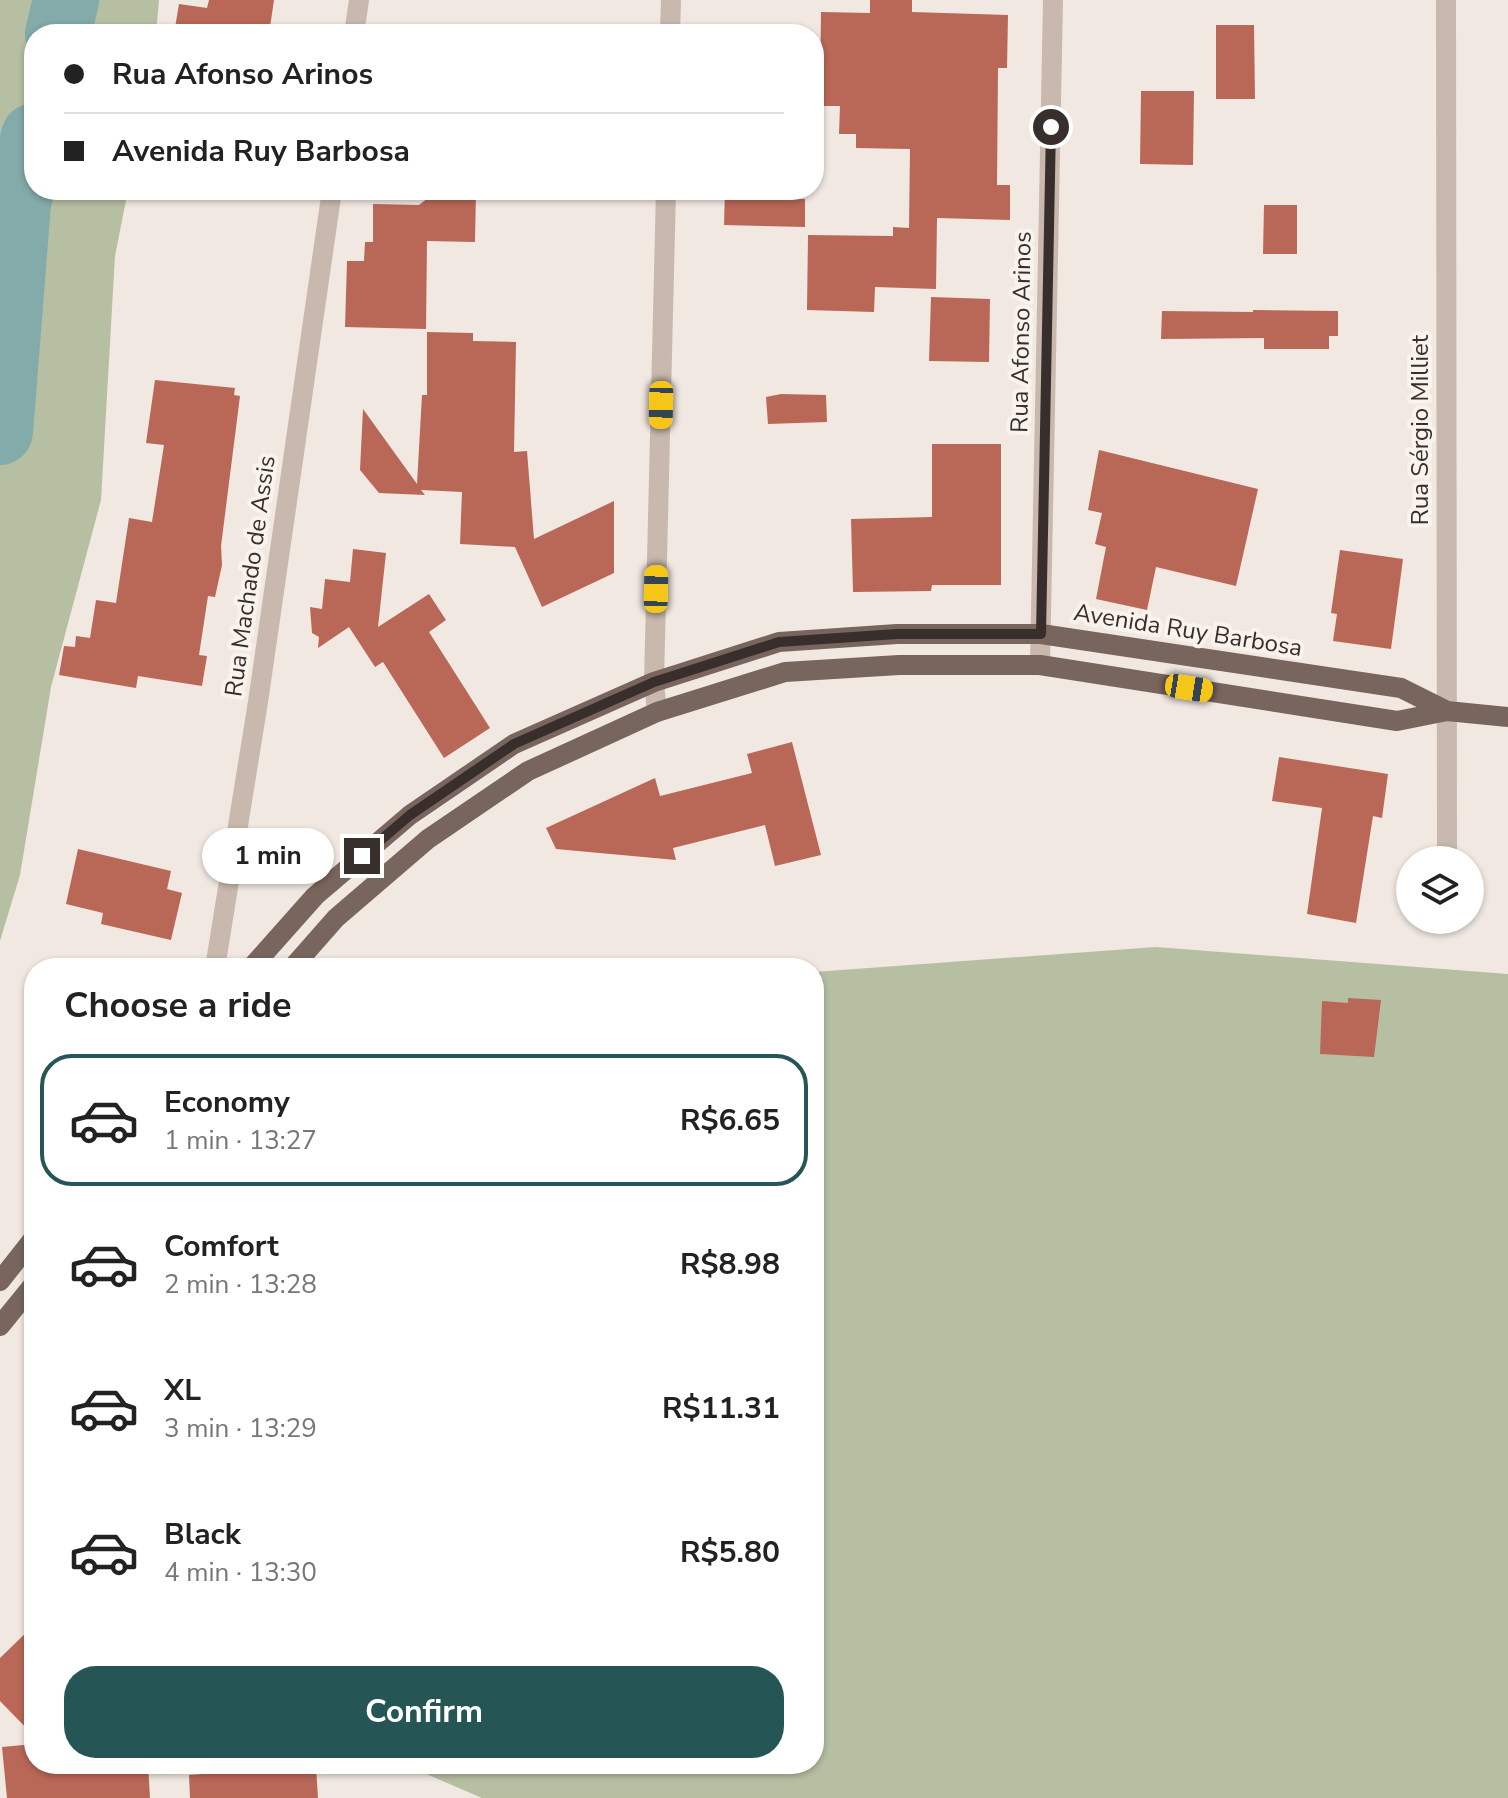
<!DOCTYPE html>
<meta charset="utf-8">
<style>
body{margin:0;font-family:"Nunito Sans",sans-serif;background:#f2f2f2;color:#222;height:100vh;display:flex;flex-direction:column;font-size:30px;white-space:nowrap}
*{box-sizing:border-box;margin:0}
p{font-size:26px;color:#767676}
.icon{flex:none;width:44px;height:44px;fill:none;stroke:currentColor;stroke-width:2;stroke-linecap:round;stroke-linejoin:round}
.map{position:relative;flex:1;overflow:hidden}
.details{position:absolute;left:24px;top:958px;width:800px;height:816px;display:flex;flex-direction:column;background:#fff;border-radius:32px;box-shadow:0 2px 6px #0004}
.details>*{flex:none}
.guide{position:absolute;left:24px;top:24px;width:800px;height:176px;border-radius:32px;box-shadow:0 2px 6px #0004;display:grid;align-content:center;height:176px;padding:0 40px;background:#fff}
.fabs{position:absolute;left:1396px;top:846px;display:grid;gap:16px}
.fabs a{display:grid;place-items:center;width:88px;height:88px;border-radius:50%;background:#fff;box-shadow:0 2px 6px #0004;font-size:40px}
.end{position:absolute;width:36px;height:36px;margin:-18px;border:10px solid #382e2b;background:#fff;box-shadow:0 0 0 4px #fff}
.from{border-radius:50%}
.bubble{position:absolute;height:56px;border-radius:28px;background:#fff;box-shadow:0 2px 6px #0004;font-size:26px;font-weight:700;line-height:56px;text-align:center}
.car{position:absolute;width:24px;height:48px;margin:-24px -12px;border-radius:10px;box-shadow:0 0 6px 2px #0007;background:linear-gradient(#f5c518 24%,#345 0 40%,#f5c518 0 76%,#345 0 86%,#f5c518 0)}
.guide b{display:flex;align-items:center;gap:28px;height:76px;font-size:30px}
.guide b+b{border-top:2px solid #e0e0e0}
.guide i{width:20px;height:20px;background:#222}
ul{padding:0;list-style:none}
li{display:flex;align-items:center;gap:24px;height:132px;margin:0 16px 12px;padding:0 24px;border:4px solid transparent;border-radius:32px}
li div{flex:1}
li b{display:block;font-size:30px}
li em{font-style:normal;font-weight:700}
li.current{border-color:#255554}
li>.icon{width:72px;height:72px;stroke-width:1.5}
h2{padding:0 40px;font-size:36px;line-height:96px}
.primary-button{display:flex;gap:16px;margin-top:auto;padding:16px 40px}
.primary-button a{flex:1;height:92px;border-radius:32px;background:#255554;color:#fff;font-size:32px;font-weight:700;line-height:92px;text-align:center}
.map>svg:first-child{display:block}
</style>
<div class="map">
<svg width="1508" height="1798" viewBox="0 0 1508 1798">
<rect width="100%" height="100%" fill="#f1e8e1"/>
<path fill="#b7bfa2" d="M0,0H159L156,34H34V190H128L115,256L101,500L51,687L20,875L0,941Z
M1156,947L1508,974V1798H482L403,1764H814V972Z"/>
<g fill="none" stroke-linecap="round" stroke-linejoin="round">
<path stroke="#83abaa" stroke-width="66" d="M58,34L66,0
M0,432L18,203L34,136"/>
</g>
<path fill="#b96757" d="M209,0H274L269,34H174L179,4L207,8Z
M870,0H912V12L1008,15L1007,68H998L997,185H1010V220L937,218L936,289L875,287L874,312L807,310L808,235L893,236V227L909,228L910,149L856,148V134H839L840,106H824V87L820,86L821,12L870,13Z
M1216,25H1254L1255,99H1216Z
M1141,91H1194L1193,165L1140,164Z
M438,190H476L475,242L427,241L426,329L345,327L347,261H364L365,242H373V204L419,205Z
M725,190H795V199H805V227L724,225Z
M1264,205H1297V254H1263Z
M931,297L990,299L989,362L929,361Z
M1253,310L1338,311V336H1329V349H1264V338L1161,339L1162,311L1253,312Z
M427,332L473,333V341L516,342L514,452L527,451L534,539L614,501V573L542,607L515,547L460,544L462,492L421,490L425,495L379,493L360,470L363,409L417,484L422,395H427Z
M155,380L235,388L234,395L240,396L221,546L222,565L215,597L208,596L199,655L207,656L202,686L138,676L136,688L59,675L64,646L75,647L76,636L90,638L96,600L116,603L129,518L152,522L164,445L146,443Z
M781,394L826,395L827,422L768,424L766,397Z
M932,444H1001V585H932L931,591L853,592L851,519L932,517Z
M1099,450L1258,489L1236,586L1156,567L1147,610L1096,599L1106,547L1095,544L1102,513L1088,510Z
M353,549L386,553L378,627L429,594L446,620L429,632L490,728L444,758L383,662L375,667L349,627L318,648L319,637L312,633L310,607L322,609L325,579L350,582Z
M1340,550L1403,559L1391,649L1333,641L1337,614L1331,613Z
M792,742L821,855L775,866L765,825L673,848L676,860L556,849L546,828L655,778L660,796L752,773L747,754Z
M1279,757L1388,774L1382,818L1373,816L1356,923L1307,914L1322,808L1272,801Z
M78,849L171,871L167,889L182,893L171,940L101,924L103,913L66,904Z
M1348,998L1381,1000L1374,1057L1320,1054L1322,1001L1348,1003Z
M34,1625V1736L0,1701V1658Z
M34,1744V1764H148L150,1798H7L2,1747Z
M316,1766L318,1798H190L189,1775Z"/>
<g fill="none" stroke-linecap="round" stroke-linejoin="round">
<path stroke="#c8b8ae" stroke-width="20" d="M1446,0L1447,860
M354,34L359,0
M670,34L671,0
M1040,665L1053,0
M657,712L654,682L666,190
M215,968L258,702L332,190"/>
<path stroke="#78655e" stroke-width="20" d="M251,968L315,896L410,815L514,744L654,682L779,642L897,634H1041L1401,688L1447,711
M292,968L336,918L428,839L528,771L657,712L785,672L899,665H1040L1397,721L1447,711L1508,717
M0,1281L34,1238
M0,1326L34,1284"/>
</g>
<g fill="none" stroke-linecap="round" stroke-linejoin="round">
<path stroke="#382e2b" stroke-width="10" d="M362,856L410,815L514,744L654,682L779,642L897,634H1041L1051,127"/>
</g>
<g text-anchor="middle" stroke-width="8" stroke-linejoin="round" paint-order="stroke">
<g font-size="24" fill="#382e2b" stroke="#f9f3ed">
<text transform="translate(1021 332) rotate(-89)" y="8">Rua Afonso Arinos</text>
<text transform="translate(1420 430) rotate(-90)" y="8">Rua Sérgio Milliet</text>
<text transform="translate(250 576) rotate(-82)" y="8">Rua Machado de Assis</text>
<text transform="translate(1188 630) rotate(9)" y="8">Avenida Ruy Barbosa</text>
</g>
</g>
</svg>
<div class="fabs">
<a><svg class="icon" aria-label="layers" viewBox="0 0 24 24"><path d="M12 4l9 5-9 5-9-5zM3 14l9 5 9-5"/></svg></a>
</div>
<i class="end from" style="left:1051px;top:127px"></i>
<i class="end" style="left:362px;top:856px"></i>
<div class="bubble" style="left:202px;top:828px;width:132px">1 min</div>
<i class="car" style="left:661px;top:405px;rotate:181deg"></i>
<i class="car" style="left:656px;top:589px;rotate:1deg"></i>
<i class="car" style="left:1189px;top:688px;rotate:99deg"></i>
<div class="guide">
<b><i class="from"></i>Rua Afonso Arinos</b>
<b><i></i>Avenida Ruy Barbosa</b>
</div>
<section class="details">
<h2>Choose a ride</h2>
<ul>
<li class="current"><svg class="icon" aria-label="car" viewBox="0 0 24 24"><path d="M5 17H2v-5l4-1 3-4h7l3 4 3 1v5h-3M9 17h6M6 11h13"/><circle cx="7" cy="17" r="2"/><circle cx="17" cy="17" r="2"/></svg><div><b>Economy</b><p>1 min · 13:27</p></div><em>R$6.65</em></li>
<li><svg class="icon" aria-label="car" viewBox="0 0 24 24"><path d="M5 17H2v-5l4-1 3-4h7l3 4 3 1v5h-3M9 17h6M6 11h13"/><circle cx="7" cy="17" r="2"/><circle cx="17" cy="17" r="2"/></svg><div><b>Comfort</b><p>2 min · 13:28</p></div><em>R$8.98</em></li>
<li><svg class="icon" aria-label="car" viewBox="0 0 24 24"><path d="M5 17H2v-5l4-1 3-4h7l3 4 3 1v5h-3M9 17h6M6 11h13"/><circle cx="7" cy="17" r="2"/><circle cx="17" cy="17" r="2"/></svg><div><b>XL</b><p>3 min · 13:29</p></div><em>R$11.31</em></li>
<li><svg class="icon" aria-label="car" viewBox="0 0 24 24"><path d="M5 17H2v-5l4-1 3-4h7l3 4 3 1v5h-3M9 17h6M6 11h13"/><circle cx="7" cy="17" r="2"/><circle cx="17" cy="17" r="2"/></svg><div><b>Black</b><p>4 min · 13:30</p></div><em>R$5.80</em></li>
</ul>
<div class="primary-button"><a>Confirm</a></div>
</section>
</div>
